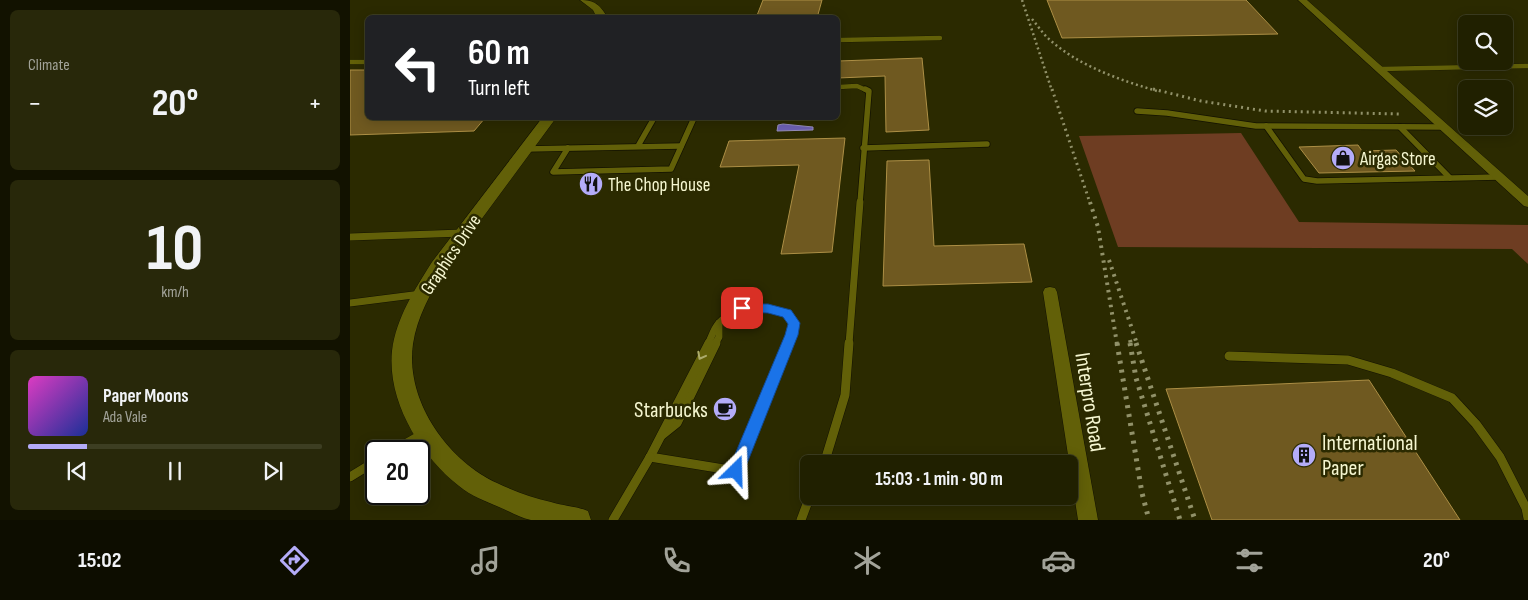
<!DOCTYPE html>
<meta charset="utf-8">
<style>
:root{--surface:#202000;--page:#28280a;--text:#f1f3f6;--muted:#a2a399;--line:#3d3e22;--accent:#b4acf9}
body{margin:0;font-family:"Sofia Sans Condensed",sans-serif;background:var(--page);color:var(--text);height:100vh;display:flex;flex-direction:column;font-size:19px;white-space:nowrap}
*{box-sizing:border-box;margin:0}
p{font-size:16px;color:var(--muted)}
.icon{flex:none;width:28px;height:28px;fill:none;stroke:currentColor;stroke-width:2;stroke-linecap:round;stroke-linejoin:round}
.map{position:relative;flex:1;overflow:hidden}
.side{display:flex;flex-direction:column;gap:10px;padding:10px;background:#121200;width:350px}
.side>*{flex:none}
.top-card{position:absolute;left:15px;top:15px;width:475px;height:105px;border-radius:8px;box-shadow:0 2px 12px #0003,0 0 0 1px var(--line);background:#202124;color:#fff;overflow:hidden}
.fabs{position:absolute;left:1108px;top:15px;display:grid;gap:10px}
.fabs a{display:grid;place-items:center;width:55px;height:55px;border-radius:8px;background:var(--surface);box-shadow:0 2px 12px #0003,0 0 0 1px var(--line);font-size:25px}
.speed{position:absolute;left:15px;top:440px;display:flex;gap:10px;font-size:25px;font-weight:700;text-align:center}
.speed>*{display:grid;place-content:center;width:65px;height:65px;border-radius:50%;background:var(--surface);box-shadow:0 2px 12px #0003,0 0 0 1px var(--line);line-height:1}
.speed .limit{border:2px solid #111;border-radius:8px;background:#fff;color:#111}
.pin{position:absolute;display:grid;place-items:center;width:42px;height:42px;color:#fff;margin:-21px;border-radius:10px;box-shadow:0 2px 8px #0006}
.me{position:absolute;width:55px;margin:-28px;rotate:22deg;stroke-linejoin:round;filter:drop-shadow(0 0 4px #0008)}
.turn{display:flex;align-items:center;gap:18px;height:105px;padding:0 20px;font-size:22px}
.turn .icon{width:65px;height:65px;stroke-width:2.5}
.turn b{display:block;font-size:35px;line-height:42px}
.big{font-size:38px;font-weight:700;line-height:1.1}
.side .card{flex:1;display:flex;flex-direction:column;justify-content:center;gap:8px;min-width:0;padding:0 18px;border-radius:8px;background:var(--page)}
.side .dial{align-items:center;gap:0}
.dial b{font-size:65px;line-height:1}
.song{display:flex;align-items:center;gap:15px}
.cover{width:60px;height:60px;border-radius:8px;background:linear-gradient(135deg,hsl(310 70% 55%),hsl(230 70% 35%))}
.played{height:5px;border-radius:2px;background:linear-gradient(90deg,var(--accent) 20%,var(--line) 20%)}
.keys{display:flex;justify-content:space-around;direction:ltr}
.heat{display:flex;justify-content:space-between;align-items:center;font-size:28px;direction:ltr}
.trip{position:absolute;left:450px;top:455px;width:278px;height:50px;border-radius:8px;background:var(--surface);box-shadow:0 2px 12px #0003,0 0 0 1px var(--line);font-weight:700;line-height:50px;text-align:center}
.tab-bar{display:flex;height:80px;justify-content:space-around;align-items:center;background:#0d0d00;color:var(--muted)}
.tab-bar .icon{width:35px;height:35px}
.tab-bar .active{color:var(--accent)}
.tab-bar b{font-size:22px;color:var(--text)}
main{display:flex;flex:1;min-height:0}
.map>svg:first-child{display:block}
.green{fill:#6e3d22}
.water{fill:#6c60b1;stroke:#958dba}
.building{fill:#6f5920;stroke:#ad8f45}
.lines{fill:none;stroke-linecap:round;stroke-linejoin:round}
.service-far3-casing{stroke:#131200;stroke-width:5}
.service-far2-casing{stroke:#131200;stroke-width:7}
.service-far1-casing{stroke:#131200;stroke-width:8}
.service-casing{stroke:#131200;stroke-width:10}
.minor-casing{stroke:#131200;stroke-width:1}
.tertiary-casing{stroke:#131200;stroke-width:1}
.service-far3{stroke:#626008;stroke-width:4.5}
.service-far2{stroke:#626008;stroke-width:5.5}
.service-far1{stroke:#626008;stroke-width:7}
.service{stroke:#626008;stroke-width:9}
.minor{fill:#626008;fill-rule:evenodd}
.tertiary{fill:#626008;fill-rule:evenodd}
.rail-far3{stroke:#919169;stroke-width:2.5;stroke-dasharray:2 3;stroke-linecap:butt}
.rail-far2{stroke:#919169;stroke-width:3;stroke-dasharray:2 4;stroke-linecap:butt}
.rail-far1{stroke:#919169;stroke-width:4;stroke-dasharray:2.5 5;stroke-linecap:butt}
.rail{stroke:#919169;stroke-width:5;stroke-dasharray:3 6;stroke-linecap:butt}
.oneway{stroke:#acab6c}
.route{fill:#1a73e8;stroke:#114b97}
.labels{text-anchor:middle;stroke-width:5;stroke-linejoin:round;paint-order:stroke}
.poi-label{font-size:19px;fill:#f5f6d0;stroke:#2b2a00;text-anchor:start}
.street-label{font-size:19px;fill:#f5f6d0;stroke:#2b2a00}
.near-street-label{font-size:22px;fill:#f5f6d0;stroke:#2b2a00}
.near-poi-label{font-size:22px;fill:#f5f6d0;stroke:#2b2a00;text-anchor:end}
</style>
<main>
<section class="side">
<div class="card"><p>Climate</p>
<div class="heat"><a>−</a><b class="big">20°</b><a>+</a></div>
</div>
<div class="card dial"><b>10</b><p>km/h</p></div>
<div class="card">
<div class="song"><i class="cover"></i><div><b>Paper Moons</b><p>Ada Vale</p></div></div>
<div class="played"></div>
<div class="keys"><svg class="icon" aria-label="previous" viewBox="0 0 24 24"><path d="M18 5L8 12l10 7zM5 5v14"/></svg><svg class="icon" aria-label="pause" viewBox="0 0 24 24"><path d="M8 5v14M16 5v14"/></svg><svg class="icon" aria-label="next" viewBox="0 0 24 24"><path d="M6 5l10 7-10 7zM19 5v14"/></svg></div>
</div>
</section>
<div class="map">
<svg width="1178" height="520" viewBox="0 0 1178 520">
<rect width="100%" height="100%" fill="#2b2a00"/>
<polygon class="green" points="891,133 949,222 1178,225 1178,264 1162,249 768,247 729,136"/>
<polygon class="water" points="433,124 463,127 463,130 427,131 428,125"/>
<g class="building">
<polygon points="413,0 472,0 467,18 406,18"/>
<polygon points="697,0 896,0 928,34 712,38"/>
<polygon points="572,58 579,130 536,132 535,76 488,78 488,61"/>
<polygon points="0,70 18,70 18,118 135,118 124,131 0,135"/>
<polygon points="495,138 482,252 431,254 449,165 370,167 379,141"/>
<polygon points="1008,145 1012,151 1046,150 1065,171 969,173 949,147"/>
<polygon points="579,160 584,246 674,244 682,282 533,286 537,161"/>
<polygon points="1019,380 1110,520 862,520 816,389"/>
</g>
<g class="lines">
<g class="service-far3-casing">
<g id="service-far3">
<polyline points="488,40 590,38"/>
<polyline points="0,62 18,62"/>
<polyline points="1029,69 1178,66"/>
<polyline points="488,87 507,86 518,91"/>
</g>
</g>
<g class="service-far2-casing">
<g id="service-far2">
<polyline points="787,111 817,113 906,126 1092,127"/>
<polyline points="916,126 954,179 967,181 1149,177"/>
<polyline points="1050,127 1100,178"/>
<polyline points="288,146 304,118"/>
<polyline points="218,148 203,172 321,169 344,118"/>
<polyline points="513,148 637,144"/>
<polyline points="175,149 331,146"/>
<polyline points="510,203 519,91 515,89"/>
</g>
</g>
<g class="service-far1-casing">
<g id="service-far1">
<polyline points="0,237 112,233"/>
<polyline points="0,303 71,294"/>
<path d="M358 344C361 338 364 328 369 323 386 303 415 308 437 313L444 323 438 344"/>
<polyline points="365,344 369,337 369,323"/>
<polyline points="499,344 510,202"/>
</g>
</g>
<g class="service-casing">
<g id="service">
<polyline points="879,356 998,360 1042,373 1102,398 1126,424 1150,457 1176,508 1178,518"/>
<polyline points="312,435 327,423 366,343"/>
<polyline points="43,451 73,434"/>
<polyline points="300,457 386,471 439,343"/>
<polyline points="300,457 359,343"/>
<polyline points="474,464 495,395 499,343"/>
<polyline points="0,477 26,461"/>
<polyline points="263,520 300,457"/>
<polyline points="451,520 460,496"/>
</g>
</g>
<g class="minor-casing">
<g id="minor">
<polygon points="948,0 957,0 1178,196 1178,207 1174,206"/>
<polygon points="700,287 705,288 707,292 748,520 728,520 693,292 695,288"/>
</g>
</g>
<g class="tertiary-casing">
<g id="tertiary">
<path d="M230 0C245 0 250 5 258 18H247L243 10Z"/>
<path d="M192 118H206L94 270C81 293 67 317 63 344 55 400 97 460 147 483 164 491 182 498 201 502 213 506 226 506 238 511L241 520C222 520 200 520 181 520 170 518 159 511 149 507 135 501 121 496 109 486 71 456 37 402 42 351 46 318 65 289 82 262Z"/>
</g>
</g>
<use href="#service-far3" class="service-far3"/>
<use href="#service-far2" class="service-far2"/>
<use href="#service-far1" class="service-far1"/>
<use href="#service" class="service"/>
<use href="#minor" class="minor"/>
<use href="#tertiary" class="tertiary"/>
<g class="rail-far3">
<polyline points="672,0 702,91"/>
<path d="M682 19C688 26 693 34 700 40 729 66 770 80 807 91"/>
</g>
<g class="rail-far2">
<polyline points="702,89 740,203"/>
<polyline points="803,89 851,101 915,111 1050,114"/>
</g>
<g class="rail-far1">
<polyline points="740,202 748,227 767,344"/>
<polyline points="759,260 787,344"/>
<polyline points="780,340 781,344"/>
</g>
<g class="rail">
<polyline points="767,343 792,493 799,520"/>
<polyline points="780,343 786,378 830,520"/>
<polyline points="786,343 845,520"/>
</g>
</g>
<defs><path id="oneway-chevron" d="M-2-3.5L2.5 0L-2 3.5" fill="none" stroke-width="1.6" stroke-linecap="round" stroke-linejoin="round" transform="scale(1.25)"/></defs>
<use class="oneway" href="#oneway-chevron" transform="translate(351 356) rotate(118)"/>
<polygon class="route" points="392,304 418,304 441,310 450,323 448,335 394,471 391,476 386,478 381,476 378,471 435,335 438,324 433,317 418,313 387,312 385,308 387,305"/>
<defs>
<g id="shop-disc" transform="scale(1.25)"><circle r="9.5" fill="#b4acf9" stroke="#2b2a00"/><path d="M-5-2.5h2.3a2.7 3.5 0 0 1 5.4 0H5L5.5 6h-11ZM-1.5-2.5h3a1.5 2.3 0 0 0-3 0Z" fill="#111"/></g>
<g id="restaurant-disc" transform="scale(1.25)"><circle r="9.5" fill="#b4acf9" stroke="#2b2a00"/><path d="M-5-6h1v4h1v-4h1v4h1v-4h1v5L-1.5 .5V6h-2V.5L-5-1ZM5-6V6H3V1.5H1.5Q1.5-4 5-6Z" fill="#111"/></g>
<g id="cafe-disc" transform="scale(1.25)"><circle r="9.5" fill="#b4acf9" stroke="#2b2a00"/><path d="M-5.5-4.5H6V0H3Q3 3.5 0 3.5H-2.5Q-5.5 3.5-5.5 0ZM3-3.2v2h1.7v-2ZM-6 4.5H4V6H-6Z" fill="#111"/></g>
<g id="building-disc" transform="scale(1.25)"><circle r="9.5" fill="#b4acf9" stroke="#2b2a00"/><path d="M-4-6H4V6H1V3H-1V6H-4ZM-2.5-4.3h1.7v1.8h-1.7ZM.8-4.3h1.7v1.8H.8ZM-2.5-1h1.7V.8h-1.7ZM.8-1h1.7V.8H.8Z" fill="#111"/></g>
</defs>
<g fill-rule="evenodd">
<use href="#shop-disc" x="993" y="158"/>
<use href="#restaurant-disc" x="241" y="184"/>
<use href="#cafe-disc" x="375" y="409"/>
<use href="#building-disc" x="954" y="455"/>
</g>
<g class="labels">
<g class="poi-label">
<text x="1010" y="165">Airgas Store</text>
<text x="258" y="191">The Chop House</text>
</g>
<g class="street-label">
<text transform="translate(100 254) rotate(-56)" y="7">Graphics Drive</text>
</g>
<g class="near-street-label">
<text transform="translate(741 402) rotate(81)" y="8">Interpro Road</text>
</g>
<g class="near-poi-label">
<text x="358" y="417">Starbucks</text>
<text x="972" y="450" text-anchor="start">International<tspan x="972" dy="25">Paper</tspan></text>
</g>
</g>
</svg>
<div class="fabs">
<a><svg class="icon" aria-label="search" viewBox="0 0 24 24"><circle cx="10" cy="10" r="6"/><path d="M15 15l6 6"/></svg></a>
<a><svg class="icon" aria-label="layers" viewBox="0 0 24 24"><path d="M12 4l9 5-9 5-9-5zM3 14l9 5 9-5"/></svg></a>
</div>
<div class="speed"><div class="limit">20</div></div>
<div class="pin" style="left:392px;top:308px;background:#d93025"><svg class="icon" aria-label="arrive" viewBox="0 0 24 24"><path d="M6 21V4h12l-3 4 3 4H6"/></svg></div>
<svg class="me" style="left:386px;top:471px" viewBox="-20 -20 40 40"><path d="M0-17L14 15 0 8-14 15z" fill="#1a73e8" stroke="#fff" stroke-width="4"/></svg>
<div class="trip">15:03 · 1 min · 90 m</div>
<div class="top-card">
<div class="turn"><svg class="icon" aria-label="left" viewBox="0 0 24 24"><path d="M17 20v-9H6M10 6l-5 5 5 5"/></svg><div><b>60 m</b>Turn left</div></div>
</div>
</div>
</main>
<nav class="tab-bar">
<b>15:02</b>
<svg class="icon active" aria-label="directions" viewBox="0 0 24 24"><path d="M12 3l9 9-9 9-9-9zM9 14v-3h6M13 9l2 2-2 2"/></svg>
<svg class="icon" aria-label="music" viewBox="0 0 24 24"><path d="M9 18V5l10-2v13"/><circle cx="6" cy="18" r="3"/><circle cx="16" cy="16" r="3"/></svg>
<svg class="icon" aria-label="phone" viewBox="0 0 24 24"><path d="M5 4h4l2 5-3 2q2 4 5 5l2-3 5 2v4C11 20 4 13 5 4z"/></svg>
<svg class="icon" aria-label="climate" viewBox="0 0 24 24"><path d="M12 3v18M4 7l16 10M4 17L20 7"/></svg>
<svg class="icon" aria-label="car" viewBox="0 0 24 24"><path d="M5 17H2v-5l4-1 3-4h7l3 4 3 1v5h-3M9 17h6M6 11h13"/><circle cx="7" cy="17" r="2"/><circle cx="17" cy="17" r="2"/></svg>
<svg class="icon" aria-label="filters" viewBox="0 0 24 24"><path d="M4 7h16M4 17h16"/><circle cx="9" cy="7" r="2"/><circle cx="15" cy="17" r="2"/></svg>
<b>20°</b>
</nav>
